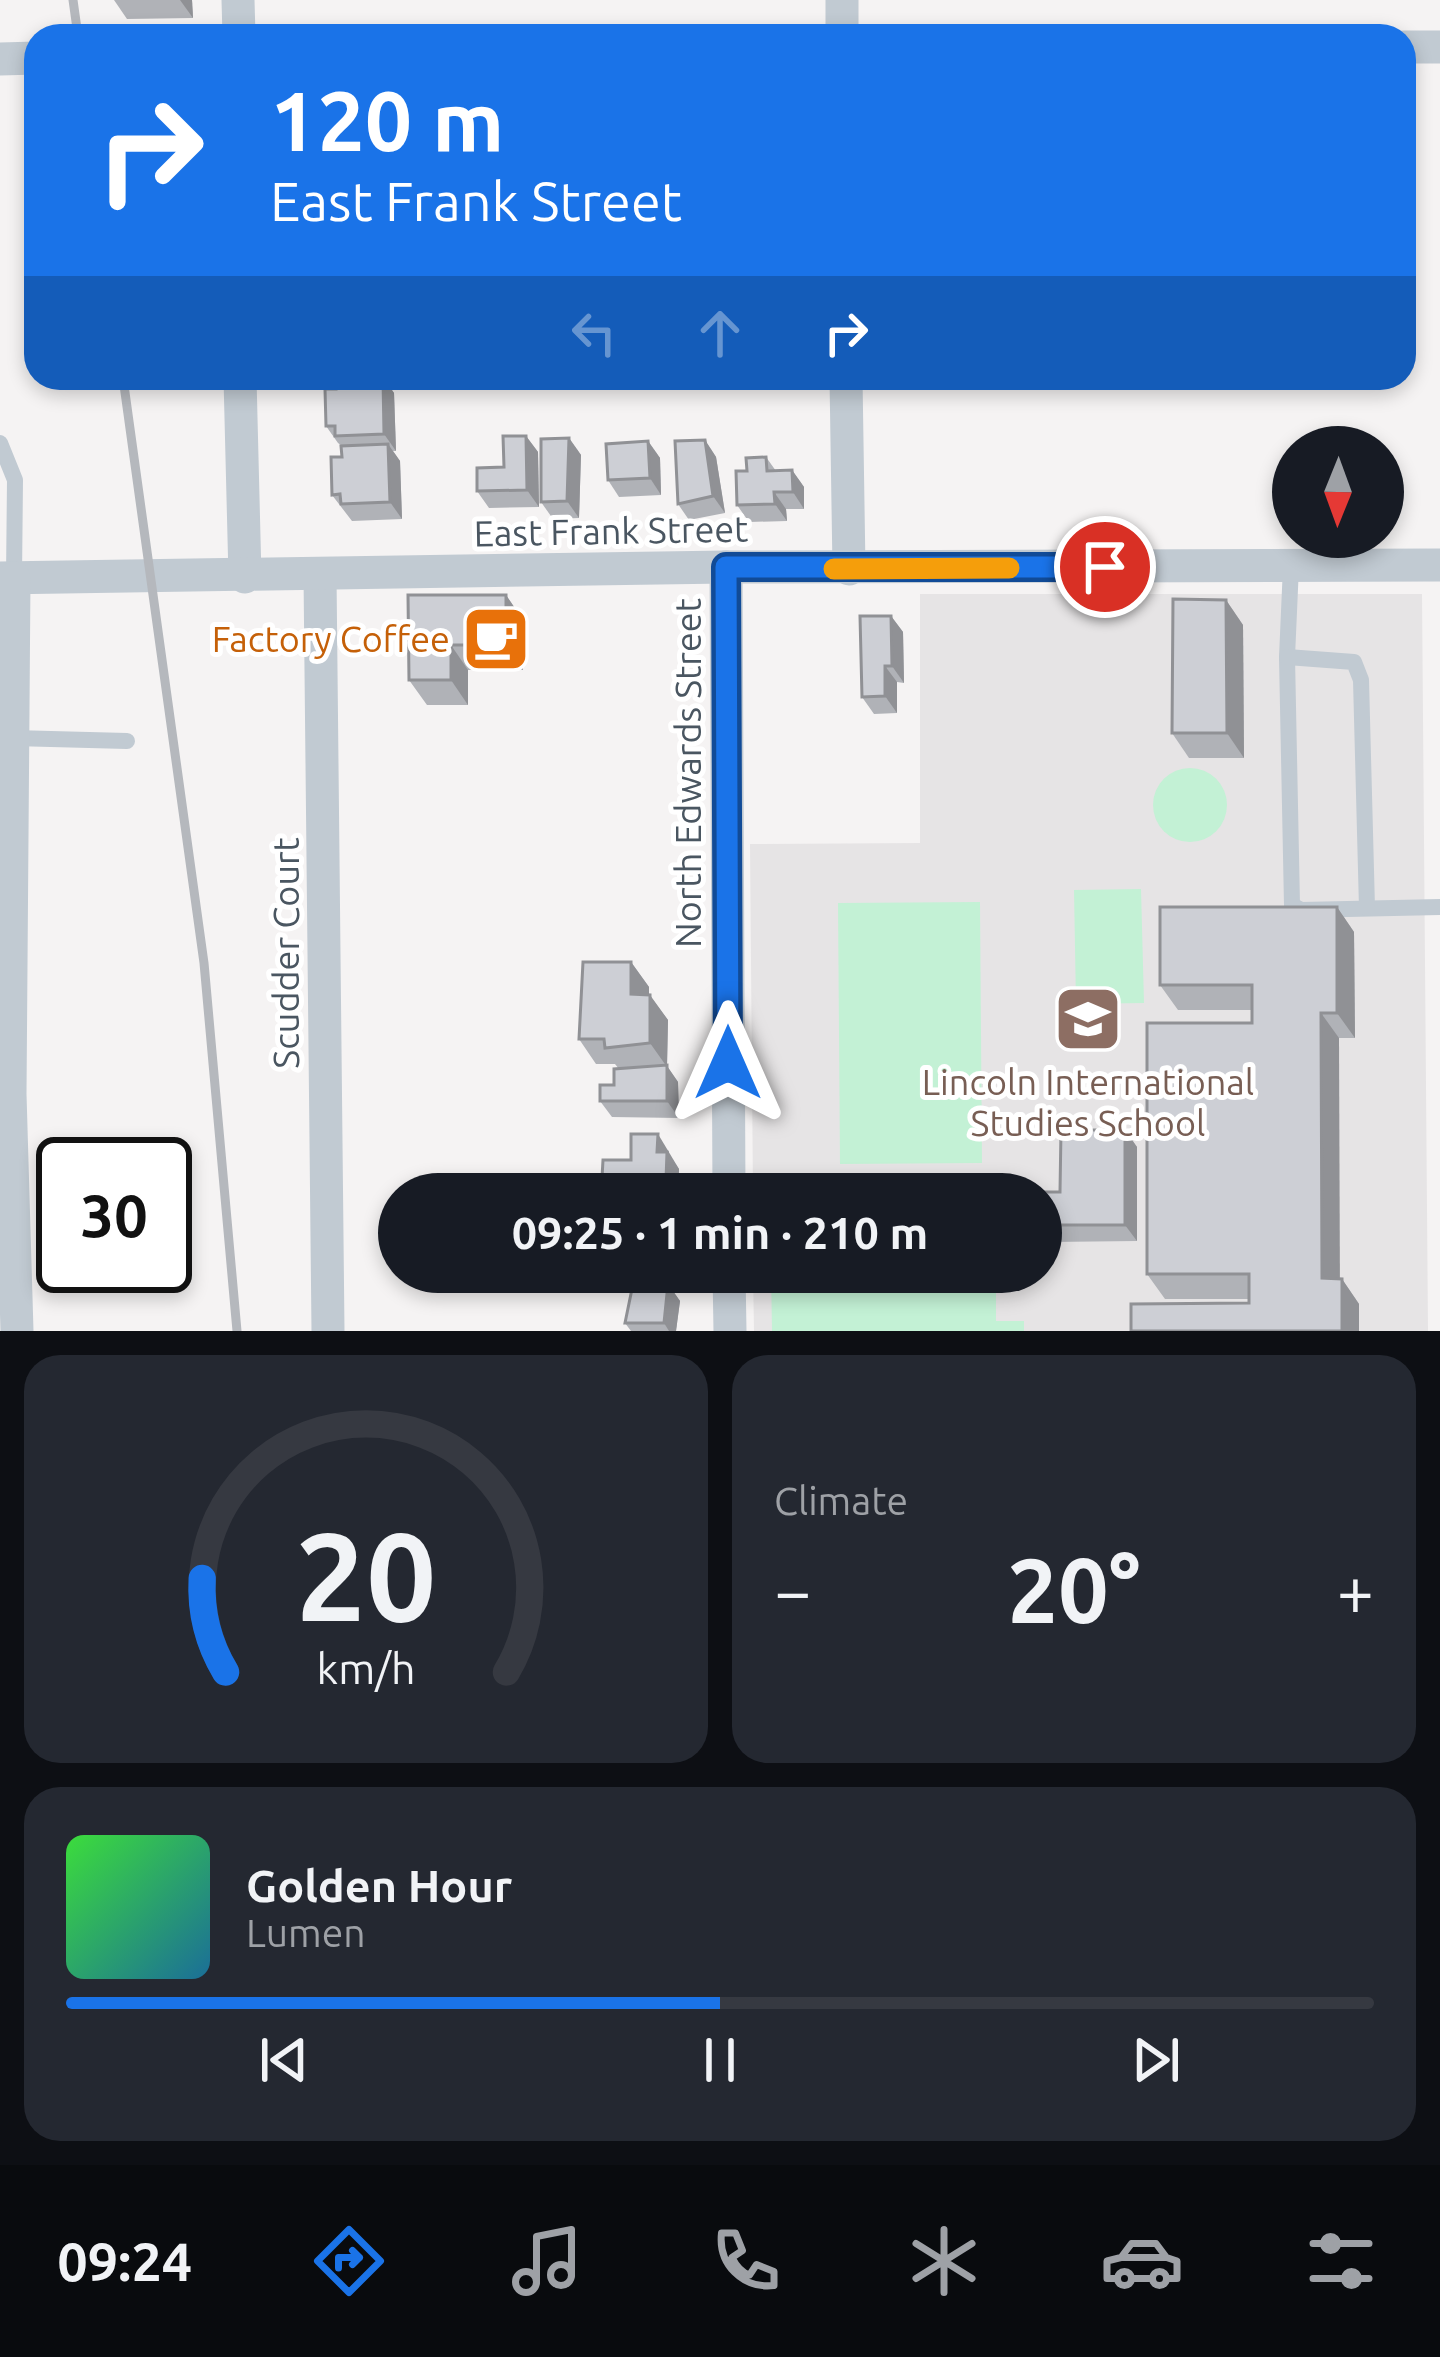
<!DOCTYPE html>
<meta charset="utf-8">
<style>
:root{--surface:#171b24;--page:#242831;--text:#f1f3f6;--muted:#9ea1a6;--line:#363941;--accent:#1a73e8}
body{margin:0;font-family:Ubuntu,sans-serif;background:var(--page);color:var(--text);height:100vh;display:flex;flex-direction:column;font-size:45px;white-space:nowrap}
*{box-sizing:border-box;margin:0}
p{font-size:39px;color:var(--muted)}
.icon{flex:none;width:66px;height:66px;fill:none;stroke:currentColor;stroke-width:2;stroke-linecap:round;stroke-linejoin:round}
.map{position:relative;height:1331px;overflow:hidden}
.sheet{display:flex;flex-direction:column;gap:24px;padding:24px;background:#0d0f14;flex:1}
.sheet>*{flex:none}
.top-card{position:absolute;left:24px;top:24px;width:1392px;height:366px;border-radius:36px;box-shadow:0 6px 18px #0003;background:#1a73e8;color:#fff;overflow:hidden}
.needle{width:78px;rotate:181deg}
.fabs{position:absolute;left:1272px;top:426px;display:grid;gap:24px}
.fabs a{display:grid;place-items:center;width:132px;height:132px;border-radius:50%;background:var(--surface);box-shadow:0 6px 18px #0003;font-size:60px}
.speed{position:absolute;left:36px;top:1137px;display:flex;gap:24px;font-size:60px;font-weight:700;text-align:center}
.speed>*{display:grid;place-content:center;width:156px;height:156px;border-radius:50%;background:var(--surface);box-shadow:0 6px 18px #0003;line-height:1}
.speed .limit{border:6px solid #111;border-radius:18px;background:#fff;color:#111}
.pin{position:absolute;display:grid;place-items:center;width:102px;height:102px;color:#fff;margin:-51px;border:6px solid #fff;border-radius:50%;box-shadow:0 3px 12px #0007}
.me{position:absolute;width:132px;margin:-66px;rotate:0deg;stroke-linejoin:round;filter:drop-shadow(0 0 9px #0008)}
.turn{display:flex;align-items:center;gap:42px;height:252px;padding:0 48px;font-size:54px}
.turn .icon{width:156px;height:156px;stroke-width:2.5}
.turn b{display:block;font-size:84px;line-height:102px}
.lanes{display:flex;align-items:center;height:114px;padding:0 48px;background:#0003;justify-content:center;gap:60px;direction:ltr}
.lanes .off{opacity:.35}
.big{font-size:90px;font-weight:700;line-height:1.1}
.sheet .tile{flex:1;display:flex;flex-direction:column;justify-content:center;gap:18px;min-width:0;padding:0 42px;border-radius:36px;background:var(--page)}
.sheet .dial{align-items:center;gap:0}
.dial svg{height:312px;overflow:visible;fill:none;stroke:var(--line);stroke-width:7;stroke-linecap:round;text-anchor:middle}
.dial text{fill:var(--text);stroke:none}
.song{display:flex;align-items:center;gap:36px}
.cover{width:144px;height:144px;border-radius:18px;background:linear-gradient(135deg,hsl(120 70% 55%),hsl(200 70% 35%))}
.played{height:12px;border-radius:6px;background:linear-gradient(90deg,var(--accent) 50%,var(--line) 50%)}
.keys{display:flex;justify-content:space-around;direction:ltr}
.heat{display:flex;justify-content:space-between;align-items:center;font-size:66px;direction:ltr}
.sheet .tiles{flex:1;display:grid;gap:24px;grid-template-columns:1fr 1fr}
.tile:last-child{grid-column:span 2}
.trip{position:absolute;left:378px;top:1173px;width:684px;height:120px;border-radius:60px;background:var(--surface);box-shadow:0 6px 18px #0003;font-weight:700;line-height:120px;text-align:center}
.tab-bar{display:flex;height:192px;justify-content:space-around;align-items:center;background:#090b0e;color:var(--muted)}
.tab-bar .icon{width:84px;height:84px}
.tab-bar .selected{color:var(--accent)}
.tab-bar b{font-size:54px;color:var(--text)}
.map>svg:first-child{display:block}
.education{fill:#e6e4e5}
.green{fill:#c3f1d5}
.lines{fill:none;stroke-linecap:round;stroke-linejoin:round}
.service{stroke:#c1cad2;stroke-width:16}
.minor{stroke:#c1cad2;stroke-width:33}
.rail{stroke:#b5b8bd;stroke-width:9}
.wall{fill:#b0b2b7}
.shaded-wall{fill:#909195}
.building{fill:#cdcfd5;stroke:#909195;stroke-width:3}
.route-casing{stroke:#114b97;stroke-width:30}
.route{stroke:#1a73e8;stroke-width:21}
.slow{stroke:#f59e0b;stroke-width:21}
.labels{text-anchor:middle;stroke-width:10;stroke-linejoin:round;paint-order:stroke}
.street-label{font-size:36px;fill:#4a5661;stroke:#fff}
.food-label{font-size:36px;fill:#c56008;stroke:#fff;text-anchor:end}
.education-label{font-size:36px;fill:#785e54;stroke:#fff}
</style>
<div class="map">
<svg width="1440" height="1331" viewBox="0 0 1440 1331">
<rect width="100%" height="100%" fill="#f5f3f3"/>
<polygon class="education" points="920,594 1422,594 1428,1331 754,1331 753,1272 1041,1272 1041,1194 753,1194 750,844 920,843"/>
<g class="green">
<circle cx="1190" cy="805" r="37"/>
<polygon points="1141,889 1144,1003 1076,1004 1074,890"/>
<polygon points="980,902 982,1163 840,1164 838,903"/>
<polygon points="771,1272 822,1272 823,1284 996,1283 996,1321 1024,1321 1024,1331 772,1331"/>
</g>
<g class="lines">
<g class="service">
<polyline points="0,443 15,480 14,578"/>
<polyline points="1291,566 1287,657 1292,905 1301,910 1440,907"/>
<polyline points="1287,657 1354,662 1361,680 1367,908"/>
<polyline points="13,738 127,741"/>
</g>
<g class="minor">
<polyline points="238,0 239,36"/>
<polyline points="842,0 842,36"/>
<polyline points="1404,47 1440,47"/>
<polyline points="0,59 36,58"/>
<polyline points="240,378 245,577"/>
<polyline points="846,378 849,569"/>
<polyline points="726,567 729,1194"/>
<polyline points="320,575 328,1331"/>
<polyline points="0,578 726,567 1440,565"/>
<polyline points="14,578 10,1094 17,1331"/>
<polyline points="729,1272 730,1331"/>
</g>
<g class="rail">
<polyline points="73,0 78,36"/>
<polyline points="123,378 204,963 237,1331"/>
</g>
</g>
<g class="wall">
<polygon points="114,0 192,0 193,18 127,19"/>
<polygon points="336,378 403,378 403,383 388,384 394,393 396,451 393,451 400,461 402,519 352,521 332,495 342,457 342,446 338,443 326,426 336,389"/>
<polygon points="526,436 538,452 539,507 489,508 477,491 504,467"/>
<polygon points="569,438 581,455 579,518 553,519 541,502"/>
<polygon points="705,440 716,457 725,513 689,520 678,504"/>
<polygon points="648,441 660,458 661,495 619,497 608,480"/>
<polygon points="766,457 776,471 792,470 804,487 804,509 786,509 787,521 749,522 737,505 747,471"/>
<polygon points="506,595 523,620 523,670 468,670 468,705 427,705 409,680"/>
<polygon points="1226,600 1243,625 1244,758 1189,758 1172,733"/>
<polygon points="891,616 903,632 904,683 897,682 897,713 874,714 862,697"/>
<polygon points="1337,907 1354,932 1355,1038 1339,1038 1339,1279 1342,1279 1359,1304 1249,1303 1249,1299 1165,1299 1147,1274 1252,1023 1252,1010 1178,1010 1160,985"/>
<polygon points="631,962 649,987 649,995 668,1020 667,1066 678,1082 679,1118 612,1117 600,1101 614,1085 619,1069 615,1064 596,1064 579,1039"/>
<polygon points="1125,1130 1137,1147 1137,1241 1050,1242 1041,1229 1041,1194 1060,1192"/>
<polygon points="669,1151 669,1155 679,1169 678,1194 613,1194 602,1178 631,1160"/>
<polygon points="668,1284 680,1301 676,1331 631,1331 625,1323"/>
</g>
<g class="shaded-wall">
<polygon points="180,0 192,0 193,18"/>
<polygon points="1404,106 1405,107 1404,262"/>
<polygon points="1404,309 1406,312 1407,362 1404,358"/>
<polygon points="383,378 394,393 396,451 384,434"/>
<polygon points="526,436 538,452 539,507 527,490"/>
<polygon points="569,438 581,455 579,518 567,501"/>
<polygon points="705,440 716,457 725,513 713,496"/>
<polygon points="648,441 660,458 661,495 650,478"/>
<polygon points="388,444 400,461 402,519 390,502"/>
<polygon points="792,470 804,487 804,509 793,492"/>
<polygon points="774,492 786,509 787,521 775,504"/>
<polygon points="506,595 523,620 523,670 506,645"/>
<polygon points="1226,600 1243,625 1244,758 1227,733"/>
<polygon points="891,616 903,632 904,683 892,666"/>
<polygon points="451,645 468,670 468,705 451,680"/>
<polygon points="885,666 897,682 897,713 885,696"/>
<polygon points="1337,907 1354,932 1355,1038 1337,1013"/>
<polygon points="631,962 649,987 649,1019 631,994"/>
<polygon points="650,995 668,1020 667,1066 678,1082 679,1118 667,1101 667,1067 650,1043"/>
<polygon points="1321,1013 1339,1038 1340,1303 1322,1278"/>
<polygon points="1125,1130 1137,1147 1137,1241 1125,1225"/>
<polygon points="658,1134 679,1169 678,1194 676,1194 666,1180 657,1152"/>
<polygon points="1342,1279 1359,1304 1359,1331 1342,1331"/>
<polygon points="668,1284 680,1301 676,1331 669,1331 664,1323"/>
</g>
<g class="building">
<polygon points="336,378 383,378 384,434 335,436 335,426 326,426 325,389 336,389"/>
<polygon points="503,436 526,436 527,490 477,491 477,468 504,467"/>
<polygon points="569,438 567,501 541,502 541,439"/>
<polygon points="705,440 713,496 678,504 675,441"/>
<polygon points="648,441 650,478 608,480 606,444"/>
<polygon points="388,444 390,502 341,504 340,494 332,495 331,457 342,457 341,446"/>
<polygon points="766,457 767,471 792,470 793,492 774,492 775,504 737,505 736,471 747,471 746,458"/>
<polygon points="408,595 506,595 506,645 451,645 451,680 409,680"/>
<polygon points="1173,599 1226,600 1227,733 1172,733"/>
<polygon points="860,616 891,616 892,666 885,666 885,696 862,697"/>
<polygon points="1160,907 1337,907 1337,1013 1321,1013 1322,1278 1342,1279 1342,1331 1131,1331 1131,1304 1249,1303 1249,1274 1147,1274 1147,1023 1252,1023 1252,985 1160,985"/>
<polygon points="583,962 631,962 631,994 650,995 650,1043 605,1048 604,1039 579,1039"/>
<polygon points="667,1065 667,1101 600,1101 600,1085 614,1085 614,1069"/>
<polygon points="1061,1130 1125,1130 1125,1225 1041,1225 1041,1194 1038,1194 1038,1192 1060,1192"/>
<polygon points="631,1134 658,1134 657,1152 667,1152 666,1180 602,1178 603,1160 631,1160"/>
<polygon points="633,1284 668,1284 664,1323 625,1323"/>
</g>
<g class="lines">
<g class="route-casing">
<polyline id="route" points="728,1063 726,567 1105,567"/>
</g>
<use href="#route" class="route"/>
<polyline class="slow" points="834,569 1009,568"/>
</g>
<defs>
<g id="cafe-square" transform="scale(3.45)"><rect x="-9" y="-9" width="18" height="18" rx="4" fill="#e8710a" stroke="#fff"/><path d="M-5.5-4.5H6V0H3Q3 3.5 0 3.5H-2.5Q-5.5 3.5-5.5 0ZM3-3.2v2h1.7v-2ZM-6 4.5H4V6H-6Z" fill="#fff"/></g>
<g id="school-square" transform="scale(3.45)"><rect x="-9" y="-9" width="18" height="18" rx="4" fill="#8d6e63" stroke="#fff"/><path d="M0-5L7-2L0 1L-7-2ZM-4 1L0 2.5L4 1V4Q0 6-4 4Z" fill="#fff"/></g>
</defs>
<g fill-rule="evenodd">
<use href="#cafe-square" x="496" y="639"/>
<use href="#school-square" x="1088" y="1019"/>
</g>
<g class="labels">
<g class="street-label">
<text transform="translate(611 531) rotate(-1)" y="13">East Frank Street</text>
<text transform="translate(688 773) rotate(-90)" y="13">North Edwards Street</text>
<text transform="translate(286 953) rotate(-90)" y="13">Scudder Court</text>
</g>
<g class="food-label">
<text x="450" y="652">Factory Coffee</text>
</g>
<g class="education-label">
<text x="1088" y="1095">Lincoln International<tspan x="1088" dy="41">Studies School</tspan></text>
</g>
</g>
</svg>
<div class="fabs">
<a><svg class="needle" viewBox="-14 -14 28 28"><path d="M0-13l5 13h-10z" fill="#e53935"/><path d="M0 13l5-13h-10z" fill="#9ea1a6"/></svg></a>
</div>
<div class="speed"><div class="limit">30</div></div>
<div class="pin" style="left:1105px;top:567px;background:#d93025"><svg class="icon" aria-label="arrive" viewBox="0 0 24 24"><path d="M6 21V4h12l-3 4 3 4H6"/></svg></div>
<svg class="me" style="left:728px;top:1063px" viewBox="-20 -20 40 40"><path d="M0-17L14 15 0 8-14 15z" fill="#1a73e8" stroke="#fff" stroke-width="4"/></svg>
<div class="trip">09:25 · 1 min · 210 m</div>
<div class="top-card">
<div class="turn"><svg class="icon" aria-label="right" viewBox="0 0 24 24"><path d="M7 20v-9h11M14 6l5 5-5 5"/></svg><div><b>120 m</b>East Frank Street</div></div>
<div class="lanes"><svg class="icon off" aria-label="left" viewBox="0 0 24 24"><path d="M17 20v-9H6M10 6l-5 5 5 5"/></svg><svg class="icon off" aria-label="ahead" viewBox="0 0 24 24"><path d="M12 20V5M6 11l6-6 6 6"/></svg><svg class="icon" aria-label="right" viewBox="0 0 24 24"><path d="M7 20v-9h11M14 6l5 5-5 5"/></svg></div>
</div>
</div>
<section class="sheet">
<div class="tiles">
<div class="tile dial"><svg viewBox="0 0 100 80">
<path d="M14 69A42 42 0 1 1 86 69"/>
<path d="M14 69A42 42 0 0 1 8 45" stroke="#1a73e8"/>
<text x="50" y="56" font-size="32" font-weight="700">20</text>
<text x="50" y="72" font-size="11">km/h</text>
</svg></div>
<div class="tile"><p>Climate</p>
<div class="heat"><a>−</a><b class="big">20°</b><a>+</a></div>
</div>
<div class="tile">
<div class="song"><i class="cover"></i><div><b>Golden Hour</b><p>Lumen</p></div></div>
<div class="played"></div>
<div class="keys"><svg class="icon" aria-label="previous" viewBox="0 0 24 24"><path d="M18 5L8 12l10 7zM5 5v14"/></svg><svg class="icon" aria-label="pause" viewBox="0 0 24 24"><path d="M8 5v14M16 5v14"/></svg><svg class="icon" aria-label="next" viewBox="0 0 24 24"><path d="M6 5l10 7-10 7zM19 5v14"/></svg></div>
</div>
</div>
</section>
<nav class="tab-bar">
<b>09:24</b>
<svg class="icon selected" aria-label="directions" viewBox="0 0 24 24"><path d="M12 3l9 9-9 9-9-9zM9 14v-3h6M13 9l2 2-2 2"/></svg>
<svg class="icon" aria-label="music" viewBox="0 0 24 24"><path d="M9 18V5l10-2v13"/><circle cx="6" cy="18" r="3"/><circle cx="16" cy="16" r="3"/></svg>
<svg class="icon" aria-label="phone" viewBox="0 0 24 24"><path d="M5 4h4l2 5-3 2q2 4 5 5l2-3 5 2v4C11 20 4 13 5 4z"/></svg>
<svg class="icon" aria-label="climate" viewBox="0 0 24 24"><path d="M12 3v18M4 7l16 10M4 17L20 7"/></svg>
<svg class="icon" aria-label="car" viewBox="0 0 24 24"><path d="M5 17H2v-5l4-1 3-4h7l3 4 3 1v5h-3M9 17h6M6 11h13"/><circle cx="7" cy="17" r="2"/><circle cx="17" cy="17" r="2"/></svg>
<svg class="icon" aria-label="filters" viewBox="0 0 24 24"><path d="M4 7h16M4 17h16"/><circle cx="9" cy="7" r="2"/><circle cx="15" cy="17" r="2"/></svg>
</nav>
